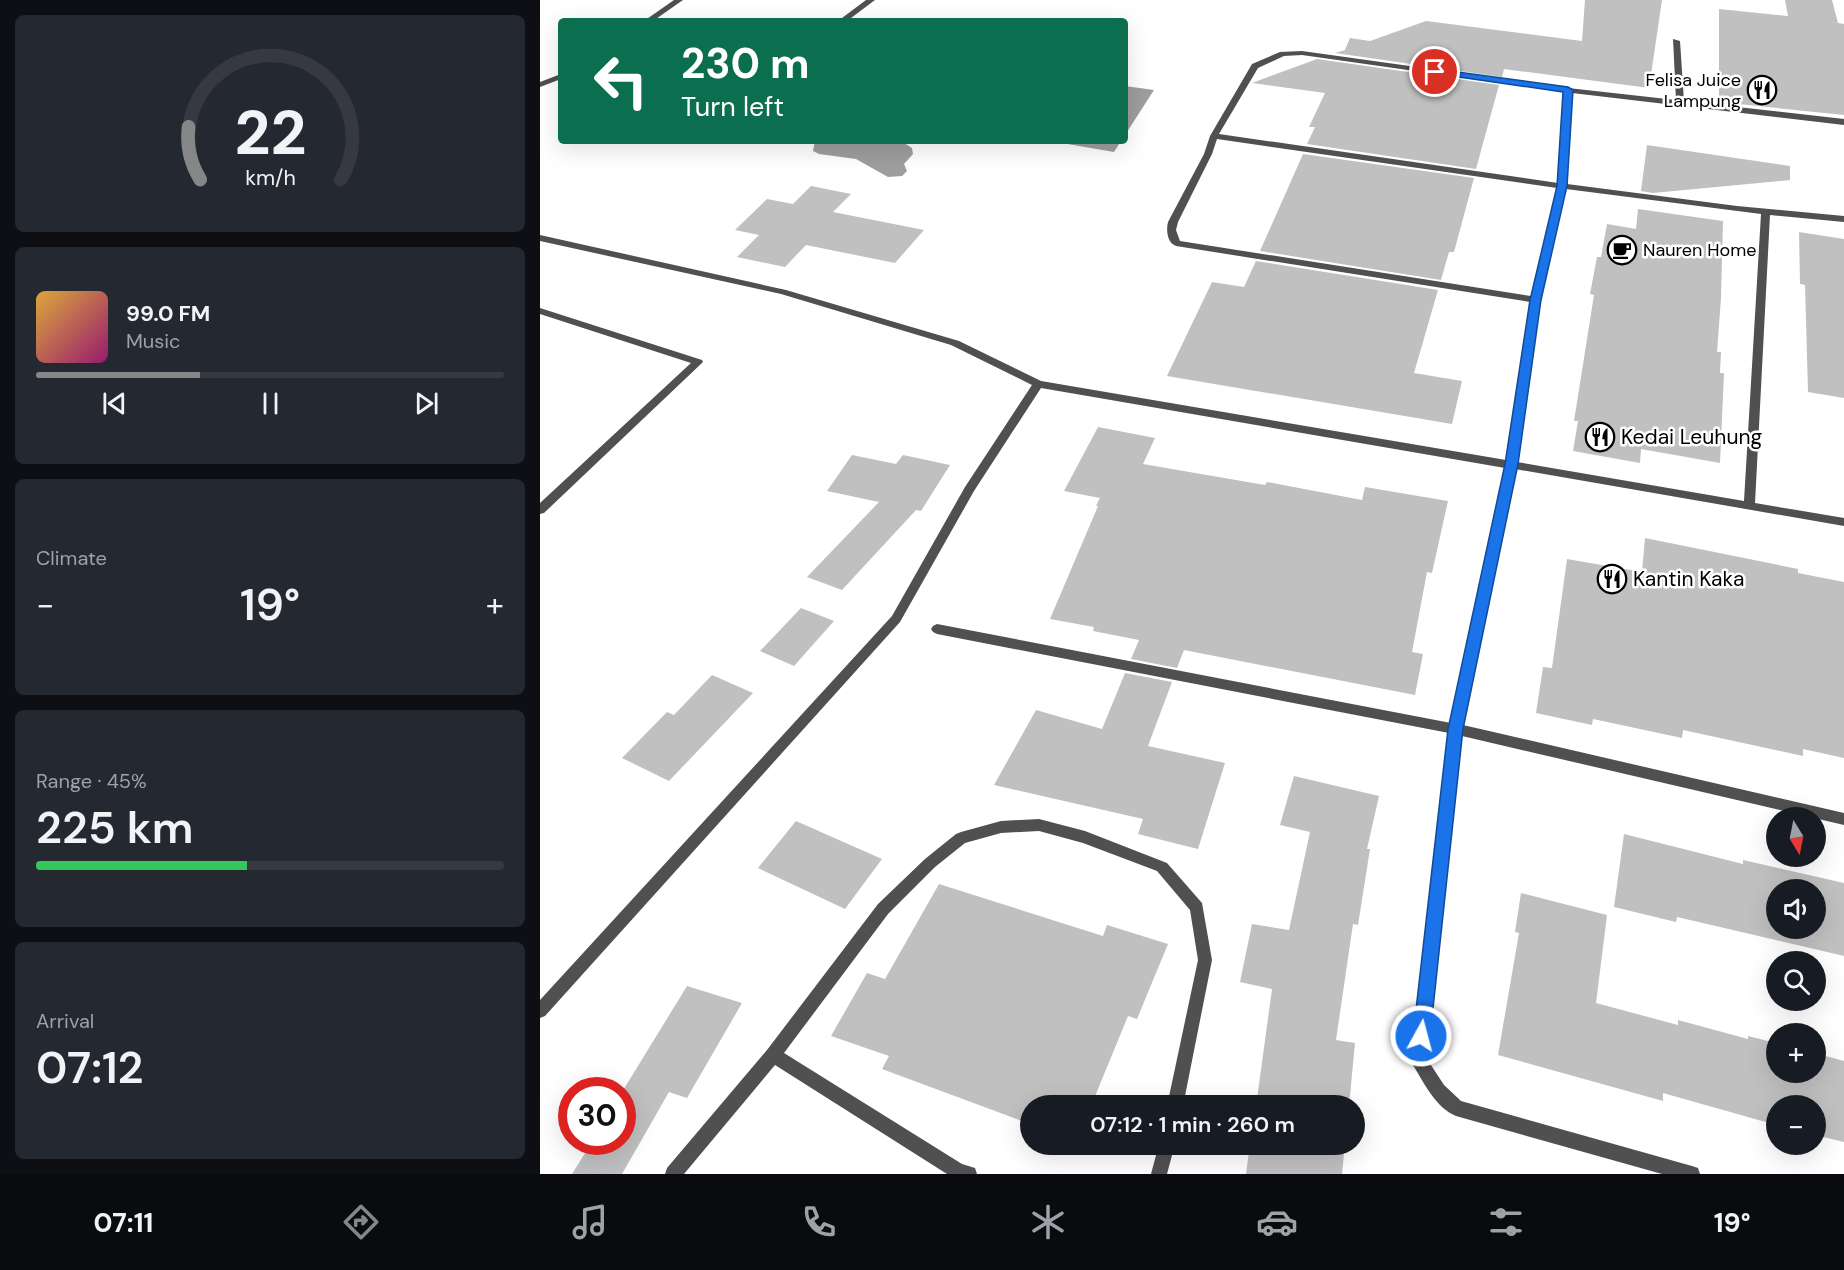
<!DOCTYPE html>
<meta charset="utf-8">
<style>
:root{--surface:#171b24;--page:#242831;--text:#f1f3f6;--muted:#9ea1a6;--line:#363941;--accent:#858687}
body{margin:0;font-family:"DM Sans",sans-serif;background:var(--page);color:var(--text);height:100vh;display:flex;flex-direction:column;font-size:22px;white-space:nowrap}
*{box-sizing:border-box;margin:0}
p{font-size:20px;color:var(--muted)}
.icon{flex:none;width:33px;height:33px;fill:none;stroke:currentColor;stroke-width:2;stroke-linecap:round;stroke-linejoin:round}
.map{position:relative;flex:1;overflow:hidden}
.panel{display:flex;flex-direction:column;gap:15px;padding:15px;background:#0d0f14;width:540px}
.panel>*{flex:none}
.banner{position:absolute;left:18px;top:18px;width:570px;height:126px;border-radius:6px;box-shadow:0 6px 24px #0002;background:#0b6e4f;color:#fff;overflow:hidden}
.needle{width:39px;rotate:170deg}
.tools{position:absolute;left:1226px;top:807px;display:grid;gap:12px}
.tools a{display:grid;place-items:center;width:60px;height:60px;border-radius:50%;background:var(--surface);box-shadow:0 6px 24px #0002;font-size:30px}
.speed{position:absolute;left:18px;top:1077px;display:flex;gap:12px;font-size:30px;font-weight:700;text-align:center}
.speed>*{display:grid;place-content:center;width:78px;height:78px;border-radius:50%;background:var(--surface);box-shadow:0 6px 24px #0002;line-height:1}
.speed .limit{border:9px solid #d22;background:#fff;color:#111}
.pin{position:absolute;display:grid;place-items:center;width:51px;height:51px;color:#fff;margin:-26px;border:3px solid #fff;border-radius:50%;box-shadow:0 2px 6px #0007}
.me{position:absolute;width:66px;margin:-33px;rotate:7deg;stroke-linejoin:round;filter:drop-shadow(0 0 4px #0008)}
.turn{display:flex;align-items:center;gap:21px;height:126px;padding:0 24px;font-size:27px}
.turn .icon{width:78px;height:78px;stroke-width:2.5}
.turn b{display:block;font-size:42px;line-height:51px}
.big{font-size:45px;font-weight:600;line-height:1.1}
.panel .widget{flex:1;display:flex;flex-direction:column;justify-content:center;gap:9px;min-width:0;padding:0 21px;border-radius:9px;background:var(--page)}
.panel .dial{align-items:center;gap:0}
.dial svg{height:156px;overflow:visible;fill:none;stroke:var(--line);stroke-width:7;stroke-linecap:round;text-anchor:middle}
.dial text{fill:var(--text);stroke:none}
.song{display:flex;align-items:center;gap:18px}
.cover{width:72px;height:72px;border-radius:9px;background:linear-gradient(135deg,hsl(40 70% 55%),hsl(320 70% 35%))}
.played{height:6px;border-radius:3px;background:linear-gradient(90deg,var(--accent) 35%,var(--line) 35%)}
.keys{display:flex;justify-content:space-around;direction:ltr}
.heat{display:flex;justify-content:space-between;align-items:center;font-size:33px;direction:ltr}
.charge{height:9px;border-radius:4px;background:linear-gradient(90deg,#34c759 45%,var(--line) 0)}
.trip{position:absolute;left:480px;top:1095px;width:345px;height:60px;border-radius:30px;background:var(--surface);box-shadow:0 6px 24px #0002;font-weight:600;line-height:60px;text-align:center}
.tabs{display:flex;height:96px;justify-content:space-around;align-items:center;background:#090b0e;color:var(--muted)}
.tabs .icon{width:42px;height:42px}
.tabs .active{color:var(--accent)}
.tabs b{font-size:27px;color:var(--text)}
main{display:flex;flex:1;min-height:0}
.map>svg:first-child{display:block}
.water{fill:#9e9e9e}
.building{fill:#c0c0c0;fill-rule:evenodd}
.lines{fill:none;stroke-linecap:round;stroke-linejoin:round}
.street{fill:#505050;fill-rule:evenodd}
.route{fill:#1a73e8;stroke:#114b97;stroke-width:1.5}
.labels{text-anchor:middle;stroke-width:5;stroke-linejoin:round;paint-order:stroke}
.far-poi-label{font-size:18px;fill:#000;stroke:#fff;text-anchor:end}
.poi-label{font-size:21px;fill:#000;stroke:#fff;text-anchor:start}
</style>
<main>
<section class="panel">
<div class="widget dial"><svg viewBox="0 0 100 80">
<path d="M14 69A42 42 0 1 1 86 69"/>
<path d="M14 69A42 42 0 0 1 8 42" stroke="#858687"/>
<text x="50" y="56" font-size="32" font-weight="700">22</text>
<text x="50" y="72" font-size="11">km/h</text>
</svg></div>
<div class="widget">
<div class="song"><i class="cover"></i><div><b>99.0 FM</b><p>Music</p></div></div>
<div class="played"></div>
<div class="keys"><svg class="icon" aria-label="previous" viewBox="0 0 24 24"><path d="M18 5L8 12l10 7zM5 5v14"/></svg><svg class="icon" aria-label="pause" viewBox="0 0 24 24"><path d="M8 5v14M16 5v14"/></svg><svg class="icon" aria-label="next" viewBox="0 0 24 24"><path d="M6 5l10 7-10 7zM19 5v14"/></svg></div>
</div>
<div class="widget"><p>Climate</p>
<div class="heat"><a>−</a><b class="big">19°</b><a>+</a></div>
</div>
<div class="widget"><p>Range · 45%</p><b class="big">225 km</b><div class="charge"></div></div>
<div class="widget"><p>Arrival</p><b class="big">07:12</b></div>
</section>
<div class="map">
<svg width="1304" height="1174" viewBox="0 0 1304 1174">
<rect width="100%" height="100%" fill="#fff"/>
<g class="water">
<polygon points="585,86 614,90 585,135"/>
<polygon points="275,141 361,141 372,148 373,154 364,164 367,171 362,176 348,177 316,159 279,154 273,151"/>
<polygon points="510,141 581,141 574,152"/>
</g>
<g class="building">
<polygon points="1045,0 1122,0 1109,88 964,69 962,77 795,53 805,50 810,38 830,41 886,21 1042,41"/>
<polygon points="1245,0 1292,0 1298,23 1304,24 1304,115 1179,102 1179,9 1248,16"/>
<polygon points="777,59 959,85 936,169 767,144 775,127 769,127 785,93 712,83"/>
<polygon points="1107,145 1250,166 1250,180 1113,193 1101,191"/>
<polygon points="763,154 934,178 914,252 909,252 901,280 720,251"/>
<polygon points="271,186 311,194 293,212 384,230 355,263 266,245 245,267 197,257 219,235 195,230 227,199 253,204"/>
<polygon points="1098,209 1183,221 1181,298 1177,352 1181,352 1180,373 1184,373 1180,463 1101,449 1100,463 1033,451 1038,421 1034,421 1054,295 1050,294 1057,257 1061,257 1067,224 1096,229"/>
<polygon points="1259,232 1304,239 1304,398 1268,392 1265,285 1260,284"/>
<polygon points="716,261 898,290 874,373 922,381 912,424 627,376 672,282 704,287"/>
<polygon points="558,427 615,438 603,464 725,485 727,482 822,500 825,487 908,501 892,573 887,572 872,652 883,654 875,695 644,650 637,668 591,659 599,640 553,631 554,627 510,619 558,506 556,506 560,498 524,491"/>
<polygon points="312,455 356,464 363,455 410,465 381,511 376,510 302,590 267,577 339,502 287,491"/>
<polygon points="1105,538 1258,569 1258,573 1304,582 1304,758 1263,749 1263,756 1143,730 1142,738 1053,719 1052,725 996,713 1003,667 1012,668 1027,559 1102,572"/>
<polygon points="261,608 294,621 254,666 220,651"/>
<polygon points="585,673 632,682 608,746 685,763 658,849 598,834 603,819 454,785 496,710 562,729"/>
<polygon points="172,675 213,693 129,781 82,758 127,712 134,715"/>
<polygon points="754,776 839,796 827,849 830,849 818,925 813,924 796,1040 815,1043 809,1106 716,1106 732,989 700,982 712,924 749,930 770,832 740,825"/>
<polygon points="256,821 342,859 305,909 218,868"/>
<path d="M1084 834 1203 864V860L1304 883V956L1137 917 1136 922 1074 907ZM1236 890H1275V928H1236Z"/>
<polygon points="399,884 563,936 567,925 628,944 597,1019 588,1016 551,1106 490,1106 490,1124 342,1069 349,1056 291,1036 327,973 345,979"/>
<polygon points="981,893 1067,915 1056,1003 1138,1025 1138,1020 1208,1039 1208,1036 1236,1043 1236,1072 1275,1072 1275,1053 1304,1061 1304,1142 1275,1135 1275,1106 1236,1106 1236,1125 1123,1093 1123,1101 958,1055 979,933 975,932"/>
<polygon points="147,986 202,1003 147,1098 129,1092 82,1174 32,1174 52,1142 82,1142 82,1092"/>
<polygon points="710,1144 805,1144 802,1174 706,1174"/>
</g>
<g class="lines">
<g class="street">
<polygon points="134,0 143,0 113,21 104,21"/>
<polygon points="326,0 335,0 307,21 298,21"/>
<path d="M1133 39 1140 41 1144 101 1304 119V125L1032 93 1027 184 1197 206 1304 216V222L1230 215 1215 503 1304 518V526L975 469 923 725 1304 813V825L922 736 887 1059 904 1085 921 1101 1152 1166 1158 1168 1160 1174H1122L916 1116C896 1108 884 1083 873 1065L871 1060 909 733 397 634 393 632 391 629 393 626 397 624 911 723 965 468 501 388 434 491 360 622 5 1016 0 1018V1000L352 616 425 487 492 385 411 345 241 294 0 241V235L246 290 419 341 501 381 966 460 990 302 636 246C627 243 626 230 628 222L664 154 670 136 712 64 740 52 762 51 1028 88 1136 100ZM762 55 1024 92 1018 183 679 134 718 68 744 56ZM677 139 1017 188 991 296 640 241 636 230 638 222 672 154ZM1026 189 1221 214 1204 501 977 462 1000 300Z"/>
<polygon points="21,74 21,79 0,87 0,82"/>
<polygon points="0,308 162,360 163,362 4,513 0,514 0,503 151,363 0,314"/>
<polygon points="499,819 545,831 627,863 662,903 672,960 643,1106 627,1106 658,960 650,910 617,871 543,843 499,831 461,833 425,843 395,867 348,914 244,1053 422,1164 435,1168 437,1174 407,1174 235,1065 144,1174 125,1174 127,1168 227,1050 338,904 385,859 416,834 421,832 461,821"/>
<polygon points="619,1144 635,1144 627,1174 611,1174"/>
</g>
</g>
<polygon class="route" points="895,69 1028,87 1033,90 1027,186 1001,300 978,464 923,729 890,1036 888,1042 881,1045 875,1042 873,1036 908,729 965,464 990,300 1017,186 1023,92 892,73 892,70"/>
<defs>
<g id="restaurant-ring" transform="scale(1.5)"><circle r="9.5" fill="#fff" stroke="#000" stroke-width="1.5"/><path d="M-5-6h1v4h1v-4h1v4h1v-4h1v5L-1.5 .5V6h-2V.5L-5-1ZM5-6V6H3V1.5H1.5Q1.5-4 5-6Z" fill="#000"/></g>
<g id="cafe-ring" transform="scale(1.5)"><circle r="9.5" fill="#fff" stroke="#000" stroke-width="1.5"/><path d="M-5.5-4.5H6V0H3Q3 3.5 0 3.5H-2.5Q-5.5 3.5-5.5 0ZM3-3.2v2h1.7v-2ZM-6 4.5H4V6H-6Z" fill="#000"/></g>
</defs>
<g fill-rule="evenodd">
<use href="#restaurant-ring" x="1222" y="90"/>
<use href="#cafe-ring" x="1082" y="250"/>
<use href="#restaurant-ring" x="1060" y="437"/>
<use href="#restaurant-ring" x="1072" y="579"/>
</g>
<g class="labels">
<g class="far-poi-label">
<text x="1201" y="86">Felisa Juice<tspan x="1201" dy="21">Lampung</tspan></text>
<text x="1103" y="256" text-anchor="start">Nauren Home</text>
</g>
<g class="poi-label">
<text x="1081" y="444">Kedai Leuhung</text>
<text x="1093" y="586">Kantin Kaka</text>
</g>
</g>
</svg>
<div class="tools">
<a><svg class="needle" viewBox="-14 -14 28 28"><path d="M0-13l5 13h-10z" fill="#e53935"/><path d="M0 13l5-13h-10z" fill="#9ea1a6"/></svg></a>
<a><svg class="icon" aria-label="sound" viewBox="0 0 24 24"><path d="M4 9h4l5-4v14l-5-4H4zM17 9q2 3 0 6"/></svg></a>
<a><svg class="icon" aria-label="search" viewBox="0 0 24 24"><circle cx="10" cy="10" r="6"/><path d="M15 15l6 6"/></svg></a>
<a>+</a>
<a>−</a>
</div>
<div class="speed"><div class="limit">30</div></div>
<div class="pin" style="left:895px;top:72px;background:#d93025"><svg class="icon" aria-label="arrive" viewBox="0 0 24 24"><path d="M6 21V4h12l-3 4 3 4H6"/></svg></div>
<svg class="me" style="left:881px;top:1036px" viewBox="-20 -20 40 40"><circle r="17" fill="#1a73e8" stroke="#fff" stroke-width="3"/><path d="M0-11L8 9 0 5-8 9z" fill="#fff"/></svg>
<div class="trip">07:12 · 1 min · 260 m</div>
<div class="banner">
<div class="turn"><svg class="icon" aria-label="left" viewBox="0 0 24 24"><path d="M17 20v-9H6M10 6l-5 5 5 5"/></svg><div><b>230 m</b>Turn left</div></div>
</div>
</div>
</main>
<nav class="tabs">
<b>07:11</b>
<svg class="icon active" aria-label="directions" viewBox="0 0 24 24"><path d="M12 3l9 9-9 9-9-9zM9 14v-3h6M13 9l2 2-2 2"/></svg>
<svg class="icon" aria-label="music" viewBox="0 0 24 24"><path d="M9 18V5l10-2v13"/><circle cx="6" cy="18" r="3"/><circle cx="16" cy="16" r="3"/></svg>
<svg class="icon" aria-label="phone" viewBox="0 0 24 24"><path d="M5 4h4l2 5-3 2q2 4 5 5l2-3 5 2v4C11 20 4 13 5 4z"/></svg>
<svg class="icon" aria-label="climate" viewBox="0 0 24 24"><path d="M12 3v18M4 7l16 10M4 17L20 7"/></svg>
<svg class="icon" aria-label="car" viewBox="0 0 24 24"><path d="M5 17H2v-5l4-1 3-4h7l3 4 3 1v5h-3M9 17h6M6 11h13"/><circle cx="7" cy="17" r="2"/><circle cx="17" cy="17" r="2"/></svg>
<svg class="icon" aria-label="filters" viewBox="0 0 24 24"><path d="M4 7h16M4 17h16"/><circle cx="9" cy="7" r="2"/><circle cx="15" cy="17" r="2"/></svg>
<b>19°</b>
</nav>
